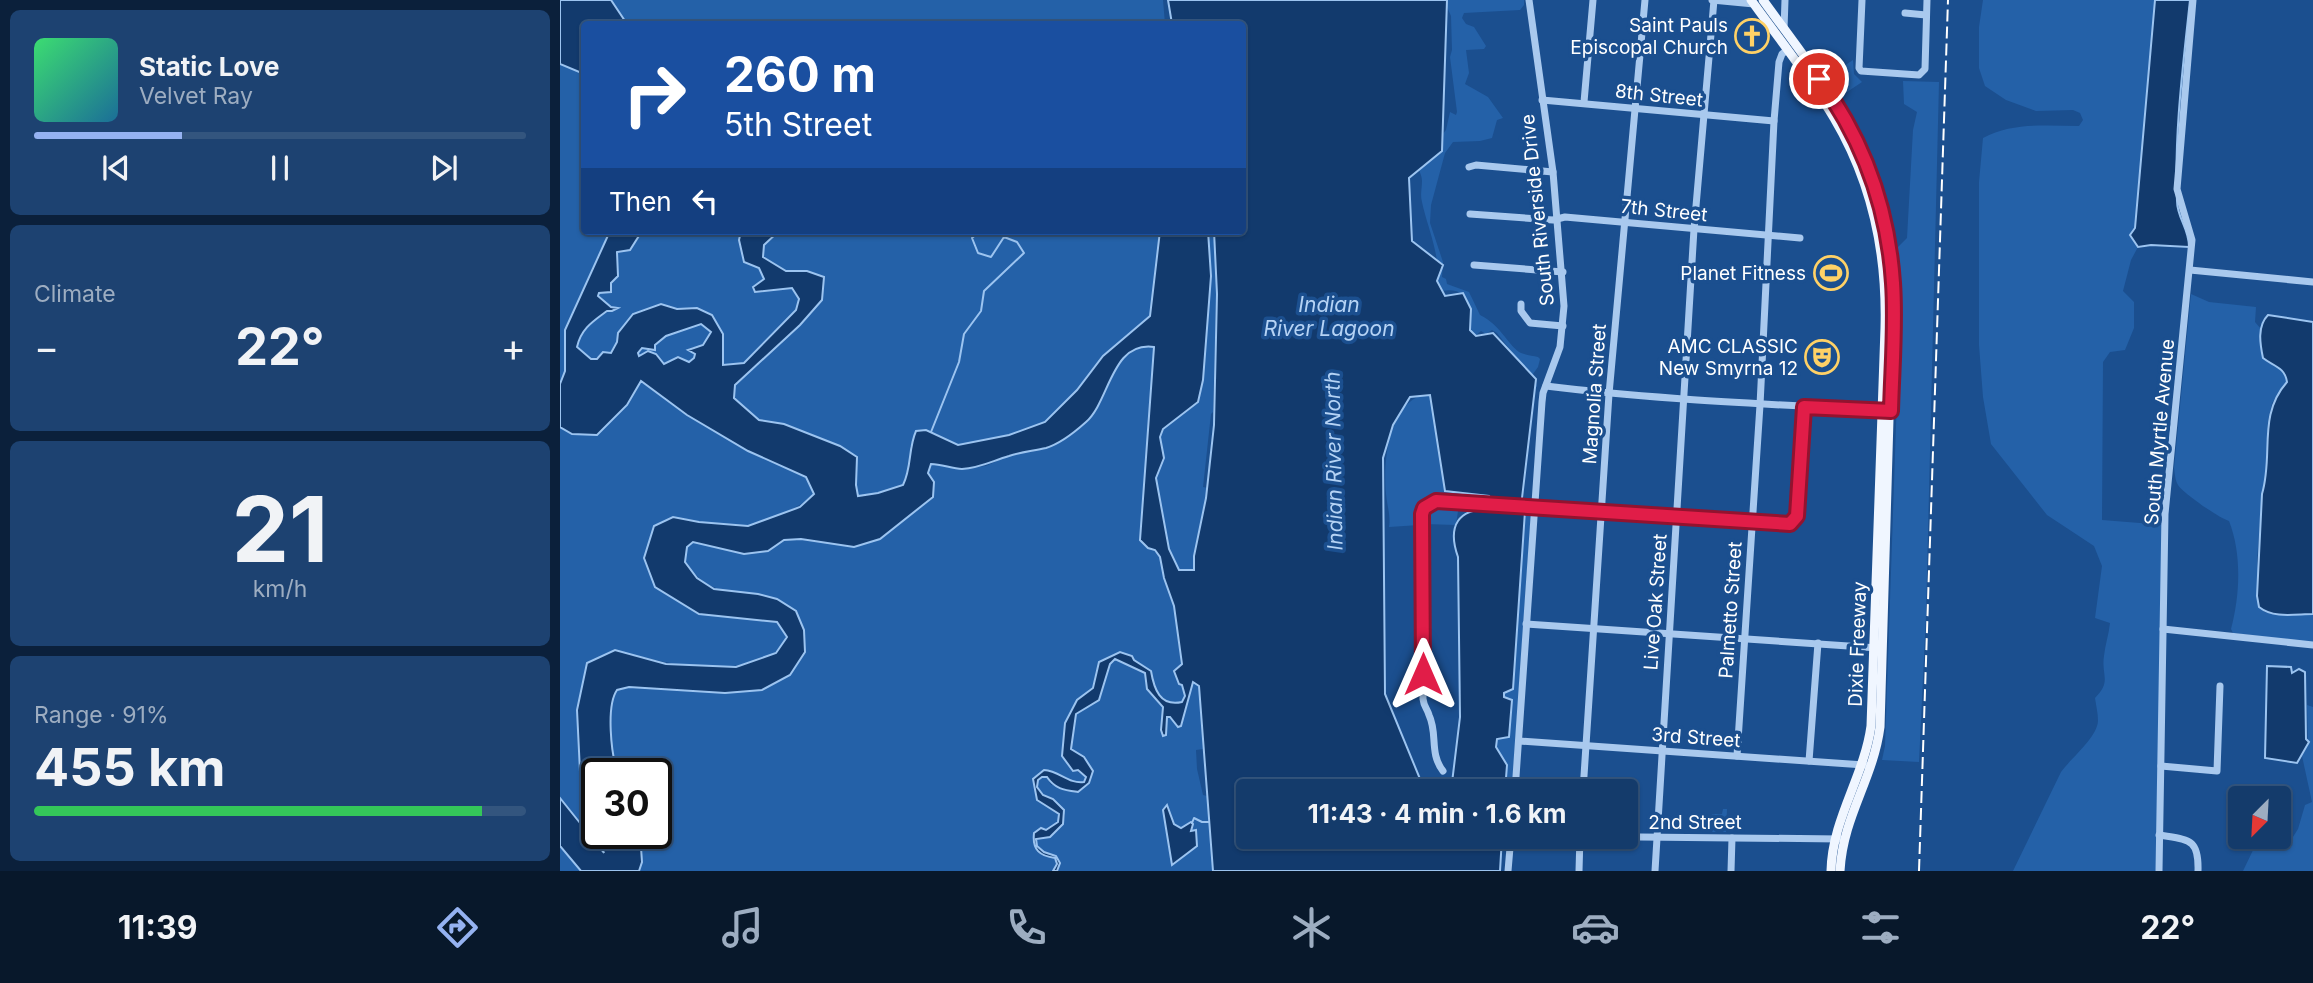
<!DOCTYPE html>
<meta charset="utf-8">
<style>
:root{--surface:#143b6b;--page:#1d4271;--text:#f1f3f6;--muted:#9dadc1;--line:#33557e;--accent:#95b2f1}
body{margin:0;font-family:Inter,sans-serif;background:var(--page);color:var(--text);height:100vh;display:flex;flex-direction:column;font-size:26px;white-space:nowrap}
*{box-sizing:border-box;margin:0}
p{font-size:23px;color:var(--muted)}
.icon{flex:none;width:38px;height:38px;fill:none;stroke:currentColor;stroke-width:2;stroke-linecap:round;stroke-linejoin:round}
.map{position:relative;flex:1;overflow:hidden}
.details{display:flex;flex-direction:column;gap:10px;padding:10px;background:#0b203b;width:560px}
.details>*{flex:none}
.banner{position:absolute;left:21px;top:21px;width:665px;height:214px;border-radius:7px;box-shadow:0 2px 5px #0004,0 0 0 2px var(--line);background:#1a4fa0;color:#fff;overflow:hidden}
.needle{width:46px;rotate:204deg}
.buttons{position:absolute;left:1668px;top:786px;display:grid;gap:14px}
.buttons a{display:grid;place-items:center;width:63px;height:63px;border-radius:7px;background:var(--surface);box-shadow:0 2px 5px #0004,0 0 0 2px var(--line);font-size:35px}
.speed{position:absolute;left:21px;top:758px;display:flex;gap:14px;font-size:35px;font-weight:700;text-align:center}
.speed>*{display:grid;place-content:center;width:91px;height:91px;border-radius:50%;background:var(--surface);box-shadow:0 2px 5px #0004,0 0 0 2px var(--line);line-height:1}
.speed .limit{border:4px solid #111;border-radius:10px;background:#fff;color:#111}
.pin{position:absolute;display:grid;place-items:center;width:60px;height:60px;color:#fff;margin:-30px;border:4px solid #fff;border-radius:50%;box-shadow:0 2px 7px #0007}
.me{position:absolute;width:77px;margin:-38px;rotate:0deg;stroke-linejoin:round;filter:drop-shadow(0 0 5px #0008)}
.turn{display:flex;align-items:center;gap:24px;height:147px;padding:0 28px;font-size:32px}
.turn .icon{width:91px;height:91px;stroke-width:2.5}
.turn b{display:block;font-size:49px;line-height:60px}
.then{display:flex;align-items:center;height:66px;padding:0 28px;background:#0003;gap:14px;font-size:26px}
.big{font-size:52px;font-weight:700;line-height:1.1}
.details .widget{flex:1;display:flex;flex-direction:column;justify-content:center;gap:10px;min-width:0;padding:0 24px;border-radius:10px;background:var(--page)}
.details .dial{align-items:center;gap:0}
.dial b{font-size:91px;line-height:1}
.song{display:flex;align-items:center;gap:21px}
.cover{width:84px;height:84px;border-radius:10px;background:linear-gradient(135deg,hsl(140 70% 55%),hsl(200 70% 35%))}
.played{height:7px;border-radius:4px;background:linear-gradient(90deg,var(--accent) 30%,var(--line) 30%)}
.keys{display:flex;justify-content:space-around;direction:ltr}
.heat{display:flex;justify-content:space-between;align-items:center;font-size:38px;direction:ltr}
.charge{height:10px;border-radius:5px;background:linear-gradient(90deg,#34c759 91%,var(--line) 0)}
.trip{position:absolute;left:676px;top:779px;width:402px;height:70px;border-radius:7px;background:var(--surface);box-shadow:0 2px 5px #0004,0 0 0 2px var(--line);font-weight:700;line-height:70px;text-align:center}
.tab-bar{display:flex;height:112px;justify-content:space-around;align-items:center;background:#08182b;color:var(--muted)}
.tab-bar .icon{width:49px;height:49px}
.tab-bar .on{color:var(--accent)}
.tab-bar b{font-size:32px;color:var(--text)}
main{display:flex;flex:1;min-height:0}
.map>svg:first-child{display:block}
.green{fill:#2461a8;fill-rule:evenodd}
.water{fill:#123a6d;stroke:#9cc4f0;stroke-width:2;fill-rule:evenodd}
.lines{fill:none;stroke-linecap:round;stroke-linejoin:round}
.stream{stroke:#9cc4f0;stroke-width:2}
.minor{stroke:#a9c9ee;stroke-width:7}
.major{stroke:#f0f6ff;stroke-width:9}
.rail{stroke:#fff;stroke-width:2;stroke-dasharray:12 5;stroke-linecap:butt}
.route-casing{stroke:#92132f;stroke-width:18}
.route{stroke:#e11d48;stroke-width:12}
.labels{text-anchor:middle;stroke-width:7;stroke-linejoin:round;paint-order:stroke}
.poi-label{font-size:19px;fill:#fff;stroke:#1b4f8f;text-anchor:end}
.street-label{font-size:19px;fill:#fff;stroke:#1b4f8f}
.water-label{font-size:21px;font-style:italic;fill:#b5d3f5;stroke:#1b4f8f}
</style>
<main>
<section class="details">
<div class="widget">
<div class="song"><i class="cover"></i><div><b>Static Love</b><p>Velvet Ray</p></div></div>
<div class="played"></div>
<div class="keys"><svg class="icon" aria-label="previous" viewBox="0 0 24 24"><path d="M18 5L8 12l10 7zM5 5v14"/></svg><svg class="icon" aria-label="pause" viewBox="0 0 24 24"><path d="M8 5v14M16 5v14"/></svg><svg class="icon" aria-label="next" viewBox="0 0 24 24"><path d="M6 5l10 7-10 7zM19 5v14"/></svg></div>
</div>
<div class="widget"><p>Climate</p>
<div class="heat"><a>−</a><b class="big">22°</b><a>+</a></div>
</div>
<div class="widget dial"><b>21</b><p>km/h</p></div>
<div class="widget"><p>Range · 91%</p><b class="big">455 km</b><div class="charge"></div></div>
</section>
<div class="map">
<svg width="1753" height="871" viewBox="0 0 1753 871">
<rect width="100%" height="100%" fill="#1b4f8f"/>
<g class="green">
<polygon points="51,0 603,0 605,24 67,24"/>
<path d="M884 0H964V5L960 10 904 13 902 18 906 24 914 27 926 46 924 49 906 50 909 73 905 84 928 97 943 118 937 120 932 138 920 141 893 142 885 153 871 205 870 223 883 262 882 277 886 279 887 284 909 292 920 315C941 325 949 347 961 353 966 355 973 356 978 357L980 359 978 367 973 374 977 386 973 391 965 369 937 333 932 330 926 334 921 331 915 336 911 333C910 310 913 286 881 291L876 282C883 262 866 223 862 202 860 195 862 188 862 181 862 175 859 172 858 165L886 130 890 112 896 115 897 112 890 57 892 50 891 16Z"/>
<path d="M1423 0H1595L1575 228 1570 235 1578 247 1571 260 1563 291 1574 302V328L1565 350 1550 352 1543 362 1542 520 1605 525 1599 871H1453L1501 772C1511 758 1537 738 1538 721 1538 713 1536 705 1535 698 1552 681 1541 676 1544 656 1545 645 1549 634 1550 623L1535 618 1542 566 1534 546 1487 515 1431 444 1423 397 1419 345V182L1423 138C1453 122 1485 126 1519 126L1523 120 1520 113 1513 110 1476 111 1446 100 1425 86 1419 68V27Z"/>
<polygon points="1293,60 1294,74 1302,82 1281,96 1269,76"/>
<polygon points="0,64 24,74 24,231 50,231 5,330 5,371 0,384"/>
<polygon points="1343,81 1379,82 1366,615 1359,762 1322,760 1325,746 1341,280 1336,249 1347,238 1353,130 1357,112 1344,104"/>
<path d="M82 231H181L179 240 199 268 204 279 195 291 232 288 239 299 236 309 184 363 162 366 163 334 137 308 117 309 101 304 57 342 51 353 31 359 17 347C22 327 37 313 57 308L51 307 38 296 39 293 58 276 57 252 75 243Z"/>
<polygon points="219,231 600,231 590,316 543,356 517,390 485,422 449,435 398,445 382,438 350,446 350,471 343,485 318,493 297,496 296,457 280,446 224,424 199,420 173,398 175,385 240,325 247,271 226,271 203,256 204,245"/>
<path d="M648 231H654L657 263 653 412 651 414 643 487 648 488 634 555V570H619L609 549 596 478C607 459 597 439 603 429 611 417 628 413 638 402L643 380 651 276Z"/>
<path d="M1631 294 1649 302 1696 307 1695 322 1701 329 1712 365C1721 368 1726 371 1727 382L1712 403 1708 421 1706 479 1702 494 1697 561 1704 612 1732 616 1740 613 1753 614V643L1673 633 1671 629C1680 595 1682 554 1669 521 1659 518 1623 493 1618 485 1615 480 1615 474 1614 468Z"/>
<polygon points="141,324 151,332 143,345 130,348 128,351 135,354 134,358 129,362 104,364 96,354 89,351 79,356 78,352 82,348 90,348 106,336"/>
<path d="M581 346 594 347 580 540 588 548 595 550 600 557 604 578 614 606 625 696 622 702C600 707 594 689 591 671L560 653 536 670 533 688C506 709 505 724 502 756L515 770 526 777 523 782C507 784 499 771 484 770L473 779 477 800 500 814 498 822 486 830 481 828 474 833C472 850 481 852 495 858L497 864 493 871H79L82 862 80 833H96V774L58 773C51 755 46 706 57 690L69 687 165 693 244 652 198 594C162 590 148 593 125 562L127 547 133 542 208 551 224 540 241 539 294 547 320 539 373 497 368 473 370 464H382L400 469 426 466 448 456 488 447 529 420 550 376 565 357Z"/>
<path d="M80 381 127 415 188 451 246 477 255 494C240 507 204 525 185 526 161 526 136 522 113 517L84 558 188 618 217 622 227 637C223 642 219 650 214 653 169 679 102 663 55 650L21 792 45 856 0 798V427L13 434 67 405Z"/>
<path d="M870 393 910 491 919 501H869L859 525 829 527C831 517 827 505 826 494 823 461 828 399 870 393Z"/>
<polygon points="876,504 919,506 898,511 896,525 864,524 866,510"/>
<polygon points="966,508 971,512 952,791 945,791 947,765 936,746 938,739 949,737 944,697 944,693 953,689"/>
<path d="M554 659 585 673 587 689 603 707 601 730 606 717H610L618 727 621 726 633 682 639 686 643 749 636 750 637 769 643 795 647 796 653 871H497L500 863 496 856 484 852 477 846 476 839 490 837 503 824 505 815 493 799 483 795 477 787 478 780 482 777H487L491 785 529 783 524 757 511 749 516 714 539 700 550 663ZM607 806 614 824 621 828 631 822V831L636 830 612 864Z"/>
<polygon points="1747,705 1753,707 1753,871 1683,871 1695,846 1701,849 1726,848 1738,829 1745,805 1752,802 1742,756 1748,746"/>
<polygon points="1163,809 1167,809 1166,832 1151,832 1152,814 1162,814"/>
<polygon points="0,846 1,848 21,871 0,871"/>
</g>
<g class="water">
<polygon points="0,0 51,0 67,24 24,24 24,74 0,64"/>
<path d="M608 0H887L882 151 849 178 852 241 883 265 877 281 885 296 903 293 911 309 910 330 916 336 933 333 976 379 962 498 957 501 942 499 940 510 965 511 953 689 944 693V697L952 700 949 737 937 739 936 747 947 765 945 791H891L900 717 898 557C887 526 898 508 931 509L933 501 929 496 885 491 870 395 850 397 833 425 823 458 825 694 865 791H688V836L942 837 940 871H653L639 686 633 682 621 726 618 727 610 717H607L606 735 603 736 601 730 603 707 587 689 585 673 555 659 550 664 539 700 516 714 511 749 524 757 533 771 529 783 518 792C504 790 495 789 487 777H482L478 780 477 787 483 795 493 799 504 810 503 824 490 837 476 839 477 846 484 852 496 856 500 863 497 871H493L497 864 495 858C480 856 472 850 474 833L481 828 486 830 498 822 499 814 477 800 473 779 484 770C500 771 508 784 524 782L526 777 518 770 513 771 502 756 505 723 517 700 533 688 539 662 560 652 572 656 574 660 591 671C594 689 600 707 622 702L625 696 622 685 619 684 614 671 622 664 614 606 604 578 600 557 595 550 588 548 580 540 594 347C551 341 550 401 526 422 516 431 499 444 486 448 473 451 461 452 449 456 432 461 420 468 402 469 392 469 382 464 371 464L368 473 374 482 373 497 320 539 294 547 241 539 224 540 208 551 184 554 133 542 127 547 125 562 137 578 154 589 198 594 217 599 236 611 244 630 245 652 230 675 202 690 165 693 69 687 57 690C46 706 51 755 58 773L37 774V833H80L82 862 79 871H21L0 846V798L44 853 21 792 17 710 27 663 55 650 106 664 176 667 216 653 227 637 217 622 139 614 95 587 84 558 94 526 113 517 139 522 188 526 240 507 254 494 246 477 188 451 127 415 81 381 67 405 37 435 12 434 0 427V384L5 371V330L50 231H82L70 250 57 252 58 276 51 283V292L39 293 38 296 51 307 58 308 52 311H47C32 322 21 329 17 347L31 359H37L43 352 51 353 57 342 58 333 73 314 101 304 117 309 137 308 152 315 163 334V365L184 363 236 310 239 299 232 288 195 292 193 287 204 279 199 268 184 262 179 240 181 231H219L204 245 203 257 226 271H247L264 277 262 300 240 325 175 385 174 398 199 420 224 424 280 446 297 457 296 485 298 496 318 493 343 485C352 467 348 449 356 431L366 430 398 445 449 435 485 422 517 390 543 356 590 316 600 231H648L651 276 643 380 638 402 603 429 600 437 604 458 596 478 609 549 619 570H634V556L646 498 654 425 657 294 654 231H682V24H612ZM141 324 151 332 143 345 128 350 135 354 134 358 129 362 118 357 104 364 96 354 88 351 79 356 78 353 82 348 95 350V345L106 336Z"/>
<path d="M1595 0H1630C1623 66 1614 135 1617 201 1617 218 1629 228 1629 247L1591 245 1578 247 1570 235 1575 228Z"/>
<path d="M1708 315 1753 322V614C1736 614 1714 619 1699 607L1697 596 1702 494C1714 454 1697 416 1727 382 1725 367 1713 366 1703 358 1700 344 1697 326 1708 315Z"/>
<polygon points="1707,666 1731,667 1732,673 1739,669 1745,672 1746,739 1749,742 1737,763 1705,758"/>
<polygon points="607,805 614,824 621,828 631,822 633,824 631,831 636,830 637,846 612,865 603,810"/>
</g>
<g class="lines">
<g class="stream">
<polyline points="371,432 399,362 404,334 421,311 424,291 464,253 457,242 444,237 431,257 418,253 412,238 420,231"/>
<polyline points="632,823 634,818 642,822 649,822"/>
</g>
<g class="minor">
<polyline points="1152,0 1194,4"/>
<polyline points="1302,0 1299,68 1301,71 1359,75 1365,69 1367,0"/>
<polyline points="1345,13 1366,15"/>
<polyline points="1224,29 1225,0"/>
<polyline points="982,100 1214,121"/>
<polyline points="1024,102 1033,0"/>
<polyline points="909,167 916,165 993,172"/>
<polyline points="910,214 993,220 1005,217 1240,238"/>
<polyline points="914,265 1003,272"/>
<polyline points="1630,270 1753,282"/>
<polyline points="961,304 961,311 970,323 1003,326"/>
<path d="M986 386C1099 400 1213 404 1327 411"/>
<polyline points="966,624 1318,648"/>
<polyline points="1603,629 1753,645"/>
<polyline points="959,741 1304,765"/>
<polyline points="1177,756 1200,405 1214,121 1219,62 1222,54 1227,50"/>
<polyline points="1249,761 1258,643"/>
<polyline points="1601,766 1657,771 1660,686"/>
<path d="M883 771C869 753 878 734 869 715 867 708 864 707 863 699L862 514 864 508 876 501 1230 524 1237 516 1244 407"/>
<polyline points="955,791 982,402 983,393 1000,347 1004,306 993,172 969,0"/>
<polyline points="1023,791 1049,394 1085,0"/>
<path d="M1599 835C1629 840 1639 838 1638 871"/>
<polyline points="987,836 1280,839"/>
<polyline points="948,871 951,836"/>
<polyline points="1019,871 1020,836"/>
<polyline points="1095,871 1134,229 1154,0"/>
<polyline points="1171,871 1172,838"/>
<polyline points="1599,871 1605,514 1632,240 1617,189 1633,0"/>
</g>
<g class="major">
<path d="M1191 0C1219 39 1250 77 1274 118 1312 182 1327 255 1325 328L1311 726C1304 777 1272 819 1271 871"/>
<path d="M1203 0C1239 50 1280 100 1304 157 1321 197 1328 239 1333 282L1320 727C1313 780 1283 816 1280 871"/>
</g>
<polyline class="rail" points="1359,871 1388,0"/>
</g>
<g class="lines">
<g class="route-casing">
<path id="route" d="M863 674 862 514 864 508 876 501 1230 524 1237 516 1244 407 1331 411C1332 369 1336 325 1333 283 1328 208 1303 139 1259 79"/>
</g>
<use href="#route" class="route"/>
</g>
<defs>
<g id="church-ring" transform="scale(1.75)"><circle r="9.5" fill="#1b4f8f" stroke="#ffd166" stroke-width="1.5"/><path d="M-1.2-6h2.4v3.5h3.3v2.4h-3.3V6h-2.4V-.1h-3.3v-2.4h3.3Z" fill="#ffd166"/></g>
<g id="stadium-ring" transform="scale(1.75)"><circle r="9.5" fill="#1b4f8f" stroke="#ffd166" stroke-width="1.5"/><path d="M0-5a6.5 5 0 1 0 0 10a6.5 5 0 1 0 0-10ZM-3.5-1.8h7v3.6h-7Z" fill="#ffd166"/></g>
<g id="theatre-ring" transform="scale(1.75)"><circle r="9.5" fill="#1b4f8f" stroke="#ffd166" stroke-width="1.5"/><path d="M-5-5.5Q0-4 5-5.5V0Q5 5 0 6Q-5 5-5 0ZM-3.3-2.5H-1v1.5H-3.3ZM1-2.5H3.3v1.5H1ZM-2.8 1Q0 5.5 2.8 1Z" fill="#ffd166"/></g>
</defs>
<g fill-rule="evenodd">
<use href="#church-ring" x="1192" y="36"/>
<use href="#stadium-ring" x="1271" y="273"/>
<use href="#theatre-ring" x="1262" y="357"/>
</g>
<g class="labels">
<g class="poi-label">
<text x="1168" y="32">Saint Pauls<tspan x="1168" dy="22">Episcopal Church</tspan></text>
<text x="1246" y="280">Planet Fitness</text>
<text x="1238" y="353">AMC CLASSIC<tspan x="1238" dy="22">New Smyrna 12</tspan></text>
</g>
<g class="street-label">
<text transform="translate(1099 95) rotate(6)" y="7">8th Street</text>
<text transform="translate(977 210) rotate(-96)" y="7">South Riverside Drive</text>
<text transform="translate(1104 210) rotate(6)" y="7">7th Street</text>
<text transform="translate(1034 394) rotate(-86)" y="7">Magnolia Street</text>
<text transform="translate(1599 432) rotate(-85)" y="7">South Myrtle Avenue</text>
<text transform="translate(1095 602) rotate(-86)" y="7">Live Oak Street</text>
<text transform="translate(1170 610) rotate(-86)" y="7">Palmetto Street</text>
<text transform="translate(1297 644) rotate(-88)" y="7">Dixie Freeway</text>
<text transform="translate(1136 737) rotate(4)" y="7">3rd Street</text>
<text x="1135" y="829">2nd Street</text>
</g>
<g class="water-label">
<text x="769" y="312">Indian<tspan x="769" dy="24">River Lagoon</tspan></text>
<text transform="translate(774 461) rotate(-91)" y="7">Indian River North</text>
</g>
</g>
</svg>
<div class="buttons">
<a><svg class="needle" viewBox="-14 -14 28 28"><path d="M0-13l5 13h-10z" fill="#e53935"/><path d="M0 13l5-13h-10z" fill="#9dadc1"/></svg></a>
</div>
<div class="speed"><div class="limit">30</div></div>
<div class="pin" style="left:1259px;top:79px;background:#d93025"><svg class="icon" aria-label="arrive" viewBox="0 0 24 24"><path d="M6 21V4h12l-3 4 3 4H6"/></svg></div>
<svg class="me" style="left:863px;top:674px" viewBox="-20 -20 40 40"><path d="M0-17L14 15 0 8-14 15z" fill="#e11d48" stroke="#fff" stroke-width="4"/></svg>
<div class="trip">11:43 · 4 min · 1.6 km</div>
<div class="banner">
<div class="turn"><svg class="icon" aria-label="right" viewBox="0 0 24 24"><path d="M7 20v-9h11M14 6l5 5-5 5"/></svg><div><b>260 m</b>5th Street</div></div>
<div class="then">Then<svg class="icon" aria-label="left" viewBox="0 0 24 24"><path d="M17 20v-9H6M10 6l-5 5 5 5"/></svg></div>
</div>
</div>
</main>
<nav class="tab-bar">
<b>11:39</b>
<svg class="icon on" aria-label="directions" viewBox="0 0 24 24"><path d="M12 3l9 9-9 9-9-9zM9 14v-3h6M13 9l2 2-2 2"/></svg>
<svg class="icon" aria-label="music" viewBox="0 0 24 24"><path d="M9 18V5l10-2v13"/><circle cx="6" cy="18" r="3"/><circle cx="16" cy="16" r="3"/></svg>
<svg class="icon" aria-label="phone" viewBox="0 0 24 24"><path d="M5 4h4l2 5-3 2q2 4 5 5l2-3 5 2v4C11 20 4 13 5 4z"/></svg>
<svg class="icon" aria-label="climate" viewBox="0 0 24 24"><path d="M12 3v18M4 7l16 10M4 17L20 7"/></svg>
<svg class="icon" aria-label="car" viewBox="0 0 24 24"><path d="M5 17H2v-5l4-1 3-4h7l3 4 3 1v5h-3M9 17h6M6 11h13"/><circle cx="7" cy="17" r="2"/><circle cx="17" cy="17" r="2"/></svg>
<svg class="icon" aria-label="filters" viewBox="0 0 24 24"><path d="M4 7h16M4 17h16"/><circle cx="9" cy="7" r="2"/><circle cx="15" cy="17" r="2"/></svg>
<b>22°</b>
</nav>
